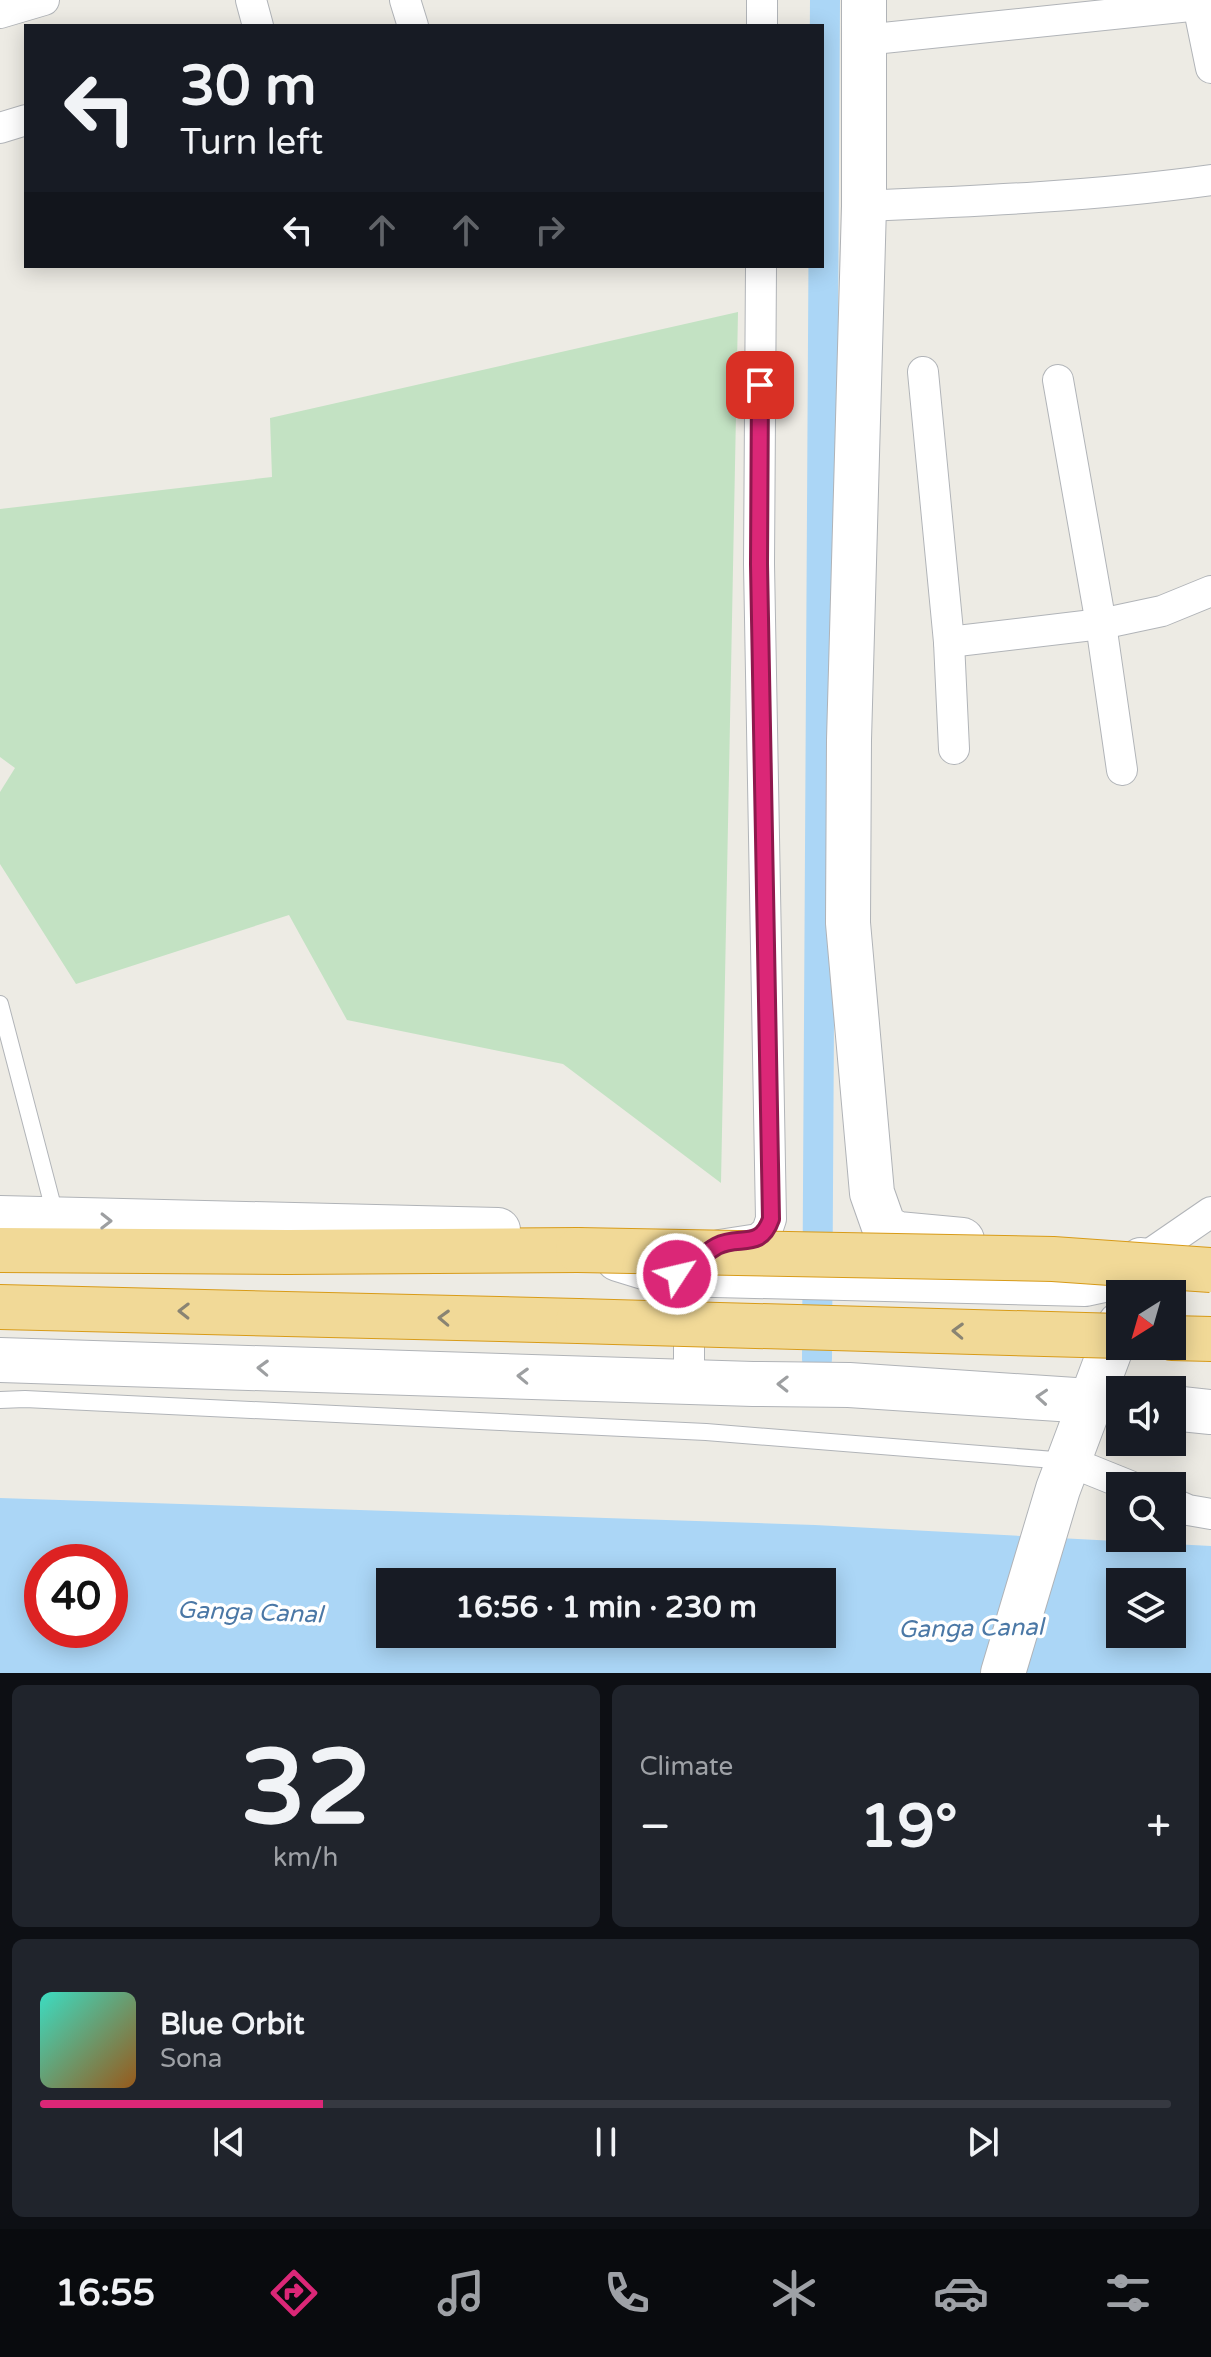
<!DOCTYPE html>
<meta charset="utf-8">
<style>
:root{--surface:#171b24;--page:#20242c;--text:#f1f3f6;--muted:#9ea1a6;--line:#363941;--accent:#db2777}
body{margin:0;font-family:"Varela Round",sans-serif;background:var(--page);color:var(--text);height:100vh;display:flex;flex-direction:column;font-size:30px;white-space:nowrap}
*{box-sizing:border-box;margin:0}
p{font-size:26px;color:var(--muted)}
.icon{flex:none;width:44px;height:44px;fill:none;stroke:currentColor;stroke-width:2;stroke-linecap:round;stroke-linejoin:round}
.map{position:relative;height:1673px;overflow:hidden}
.sheet{display:flex;flex-direction:column;gap:12px;padding:12px;background:#0d0f14;flex:1}
.sheet>*{flex:none}
.banner{position:absolute;left:24px;top:24px;width:800px;height:244px;border-radius:0px;box-shadow:0 4px 20px #0003;background:#171b24;color:var(--text);overflow:hidden}
.needle{width:52px;rotate:217deg}
.buttons{position:absolute;left:1106px;top:1280px;display:grid;gap:16px}
.buttons a{display:grid;place-items:center;width:80px;height:80px;border-radius:0px;background:var(--surface);box-shadow:0 4px 20px #0003;font-size:40px}
.speed{position:absolute;left:24px;top:1544px;display:flex;gap:16px;font-size:40px;font-weight:700;text-align:center}
.speed>*{display:grid;place-content:center;width:104px;height:104px;border-radius:50%;background:var(--surface);box-shadow:0 4px 20px #0003;line-height:1}
.speed .limit{border:12px solid #d22;background:#fff;color:#111}
.pin{position:absolute;display:grid;place-items:center;width:68px;height:68px;color:#fff;margin:-34px;border-radius:16px;box-shadow:0 4px 12px #0006}
.me{position:absolute;width:88px;margin:-44px;rotate:55deg;stroke-linejoin:round;filter:drop-shadow(0 0 6px #0008)}
.turn{display:flex;align-items:center;gap:28px;height:168px;padding:0 24px;font-size:36px}
.turn .icon{width:104px;height:104px;stroke-width:2.5}
.turn b{display:block;font-size:56px;line-height:68px}
.lanes{display:flex;align-items:center;height:76px;padding:0 24px;background:#0003;justify-content:center;gap:40px;direction:ltr}
.lanes .off{opacity:.35}
.big{font-size:60px;font-weight:700;line-height:1.1}
.sheet .tile{flex:1;display:flex;flex-direction:column;justify-content:center;gap:12px;min-width:0;padding:0 28px;border-radius:12px;background:var(--page)}
.sheet .dial{align-items:center;gap:0}
.dial b{font-size:104px;line-height:1}
.song{display:flex;align-items:center;gap:24px}
.cover{width:96px;height:96px;border-radius:12px;background:linear-gradient(135deg,hsl(170 70% 55%),hsl(30 70% 35%))}
.played{height:8px;border-radius:4px;background:linear-gradient(90deg,var(--accent) 25%,var(--line) 25%)}
.keys{display:flex;justify-content:space-around;direction:ltr}
.heat{display:flex;justify-content:space-between;align-items:center;font-size:44px;direction:ltr}
.sheet .tiles{flex:1;display:grid;gap:12px;grid-template-columns:1fr 1fr}
.tile:last-child{grid-column:span 2}
.trip{position:absolute;left:376px;top:1568px;width:460px;height:80px;border-radius:0px;background:var(--surface);box-shadow:0 4px 20px #0003;font-weight:700;line-height:80px;text-align:center}
.dock{display:flex;height:128px;justify-content:space-around;align-items:center;background:#090b0e;color:var(--muted)}
.dock .icon{width:56px;height:56px}
.dock .selected{color:var(--accent)}
.dock b{font-size:36px;color:var(--text)}
.map>svg:first-child{display:block}
.green{fill:#c3e2c3}
.water{fill:#abd6f6;fill-rule:evenodd}
.lines{fill:none;stroke-linecap:round;stroke-linejoin:round}
.canal{stroke:#abd6f6;stroke-width:30}
.lane-casing{stroke:#b1b4b8;stroke-width:18}
.street-casing{stroke:#b1b4b8;stroke-width:32}
.secondary-casing{stroke:#b0b3b7;stroke-width:46}
.highway-casing{stroke:#d89b18;stroke-width:46}
.lane{stroke:#fff;stroke-width:16}
.street{stroke:#fff;stroke-width:30}
.secondary{stroke:#fff;stroke-width:44}
.highway{stroke:#f1d997;stroke-width:44}
.highway-bridge-casing{stroke:#d89b18;stroke-width:46;stroke-linecap:butt}
.highway-bridge{stroke:#f1d997;stroke-width:44}
.oneway{stroke:#9d9fa1}
.oneway2{stroke:#898473}
.route-casing{stroke:#8e194d;stroke-width:20}
.route{stroke:#db2777;stroke-width:14}
.labels{text-anchor:middle;stroke-width:7;stroke-linejoin:round;paint-order:stroke}
.water-label{font-size:24px;font-style:italic;fill:#4b78a6;stroke:#fff}
</style>
<div class="map">
<svg width="1211" height="1673" viewBox="0 0 1211 1673">
<rect width="100%" height="100%" fill="#edebe4"/>
<polygon class="green" points="738,312 721,1183 563,1064 347,1020 289,915 76,984 0,864 0,792 15,768 0,757 0,509 272,477 270,418"/>
<path class="water" d="M0 1498 815 1525 1211 1546V1673H0ZM42 1562H110V1630H42ZM390 1582H822V1634H390ZM1120 1582H1172V1634H1120Z"/>
<g class="lines">
<polyline class="canal" points="817,1359 825,0"/>
<g class="lane-casing">
<g id="lane">
<polyline points="0,1004 56,1218"/>
<polyline points="0,1400 25,1399 706,1432 1067,1461"/>
</g>
</g>
<g class="street-casing">
<g id="street">
<polyline points="251,0 258,26"/>
<polyline points="405,0 413,26"/>
<polyline points="1197,0 1211,68"/>
<polyline points="0,13 44,0"/>
<polyline points="762,26 762,0"/>
<polyline points="864,40 1211,4"/>
<polyline points="0,128 26,120"/>
<path d="M864 206C980 201 1096 196 1211 180"/>
<polyline points="923,372 949,642 954,749"/>
<polyline points="1058,380 1101,624 1122,770"/>
<polyline points="949,642 1101,624 1162,611 1211,591"/>
<polyline points="1147,1256 1211,1212"/>
<polyline points="689,1381 689,1274 699,1259 719,1245 758,1239 767,1231 771,1219 759,564 761,266"/>
<polyline points="1068,1461 1130,1486"/>
<polyline points="1172,1503 1188,1510 1211,1514"/>
</g>
</g>
<g class="secondary-casing">
<g id="secondary">
<polyline points="864,0 864,206 849,740 848,923 872,1193 884,1227 898,1234 962,1240"/>
<polyline points="0,1218 498,1230"/>
<polyline points="618,1259 644,1267 677,1274 1085,1284 1113,1278 1141,1260"/>
<polyline points="0,1360 753,1384 849,1385 1120,1403"/>
<polyline points="1172,1408 1211,1412"/>
<polyline points="1003,1673 1058,1489 1120,1324"/>
</g>
</g>
<g class="highway-casing">
<g id="highway">
<polyline points="0,1250 288,1252 578,1250"/>
<polyline points="0,1307 578,1321"/>
<polyline points="1172,1338 1211,1339"/>
</g>
</g>
<use href="#lane" class="lane"/>
<use href="#street" class="street"/>
<use href="#secondary" class="secondary"/>
<use href="#highway" class="highway"/>
<g class="highway-bridge-casing">
<g id="highway-bridge">
<polyline points="578,1250 1053,1259 1211,1270"/>
<polyline points="578,1321 1120,1336"/>
</g>
</g>
<use href="#highway-bridge" class="highway-bridge"/>
</g>
<defs><path id="oneway-chevron" d="M-2-3.5L2.5 0L-2 3.5" fill="none" stroke-width="1.6" stroke-linecap="round" stroke-linejoin="round" transform="scale(2)"/></defs>
<g class="oneway">
<use href="#oneway-chevron" transform="translate(106 1221) rotate(1)"/>
<use href="#oneway-chevron" transform="translate(263 1368) rotate(-178)"/>
<use href="#oneway-chevron" transform="translate(523 1376) rotate(-178)"/>
<use href="#oneway-chevron" transform="translate(783 1384) rotate(-179)"/>
<use href="#oneway-chevron" transform="translate(1042 1397) rotate(-176)"/>
</g>
<g class="oneway2">
<use href="#oneway-chevron" transform="translate(184 1311) rotate(-179)"/>
<use href="#oneway-chevron" transform="translate(444 1318) rotate(-178)"/>
<use href="#oneway-chevron" transform="translate(958 1331) rotate(-178)"/>
</g>
<g class="lines">
<g class="route-casing">
<path id="route" d="M677 1274H689C697 1262 704 1253 717 1246 739 1234 760 1251 771 1219L759 564 760 385"/>
</g>
<use href="#route" class="route"/>
</g>
<g class="labels">
<g class="water-label">
<text transform="translate(250 1612) rotate(2)" y="8">Ganga Canal</text>
<text transform="translate(971 1628) rotate(-1)" y="8">Ganga Canal</text>
</g>
</g>
</svg>
<div class="buttons">
<a><svg class="needle" viewBox="-14 -14 28 28"><path d="M0-13l5 13h-10z" fill="#e53935"/><path d="M0 13l5-13h-10z" fill="#9ea1a6"/></svg></a>
<a><svg class="icon" aria-label="sound" viewBox="0 0 24 24"><path d="M4 9h4l5-4v14l-5-4H4zM17 9q2 3 0 6"/></svg></a>
<a><svg class="icon" aria-label="search" viewBox="0 0 24 24"><circle cx="10" cy="10" r="6"/><path d="M15 15l6 6"/></svg></a>
<a><svg class="icon" aria-label="layers" viewBox="0 0 24 24"><path d="M12 4l9 5-9 5-9-5zM3 14l9 5 9-5"/></svg></a>
</div>
<div class="speed"><div class="limit">40</div></div>
<div class="pin" style="left:760px;top:385px;background:#d93025"><svg class="icon" aria-label="arrive" viewBox="0 0 24 24"><path d="M6 21V4h12l-3 4 3 4H6"/></svg></div>
<svg class="me" style="left:677px;top:1274px" viewBox="-20 -20 40 40"><circle r="17" fill="#db2777" stroke="#fff" stroke-width="3"/><path d="M0-11L8 9 0 5-8 9z" fill="#fff"/></svg>
<div class="trip">16:56 · 1 min · 230 m</div>
<div class="banner">
<div class="turn"><svg class="icon" aria-label="left" viewBox="0 0 24 24"><path d="M17 20v-9H6M10 6l-5 5 5 5"/></svg><div><b>30 m</b>Turn left</div></div>
<div class="lanes"><svg class="icon" aria-label="left" viewBox="0 0 24 24"><path d="M17 20v-9H6M10 6l-5 5 5 5"/></svg><svg class="icon off" aria-label="ahead" viewBox="0 0 24 24"><path d="M12 20V5M6 11l6-6 6 6"/></svg><svg class="icon off" aria-label="ahead" viewBox="0 0 24 24"><path d="M12 20V5M6 11l6-6 6 6"/></svg><svg class="icon off" aria-label="right" viewBox="0 0 24 24"><path d="M7 20v-9h11M14 6l5 5-5 5"/></svg></div>
</div>
</div>
<section class="sheet">
<div class="tiles">
<div class="tile dial"><b>32</b><p>km/h</p></div>
<div class="tile"><p>Climate</p>
<div class="heat"><a>−</a><b class="big">19°</b><a>+</a></div>
</div>
<div class="tile">
<div class="song"><i class="cover"></i><div><b>Blue Orbit</b><p>Sona</p></div></div>
<div class="played"></div>
<div class="keys"><svg class="icon" aria-label="previous" viewBox="0 0 24 24"><path d="M18 5L8 12l10 7zM5 5v14"/></svg><svg class="icon" aria-label="pause" viewBox="0 0 24 24"><path d="M8 5v14M16 5v14"/></svg><svg class="icon" aria-label="next" viewBox="0 0 24 24"><path d="M6 5l10 7-10 7zM19 5v14"/></svg></div>
</div>
</div>
</section>
<nav class="dock">
<b>16:55</b>
<svg class="icon selected" aria-label="directions" viewBox="0 0 24 24"><path d="M12 3l9 9-9 9-9-9zM9 14v-3h6M13 9l2 2-2 2"/></svg>
<svg class="icon" aria-label="music" viewBox="0 0 24 24"><path d="M9 18V5l10-2v13"/><circle cx="6" cy="18" r="3"/><circle cx="16" cy="16" r="3"/></svg>
<svg class="icon" aria-label="phone" viewBox="0 0 24 24"><path d="M5 4h4l2 5-3 2q2 4 5 5l2-3 5 2v4C11 20 4 13 5 4z"/></svg>
<svg class="icon" aria-label="climate" viewBox="0 0 24 24"><path d="M12 3v18M4 7l16 10M4 17L20 7"/></svg>
<svg class="icon" aria-label="car" viewBox="0 0 24 24"><path d="M5 17H2v-5l4-1 3-4h7l3 4 3 1v5h-3M9 17h6M6 11h13"/><circle cx="7" cy="17" r="2"/><circle cx="17" cy="17" r="2"/></svg>
<svg class="icon" aria-label="filters" viewBox="0 0 24 24"><path d="M4 7h16M4 17h16"/><circle cx="9" cy="7" r="2"/><circle cx="15" cy="17" r="2"/></svg>
</nav>
